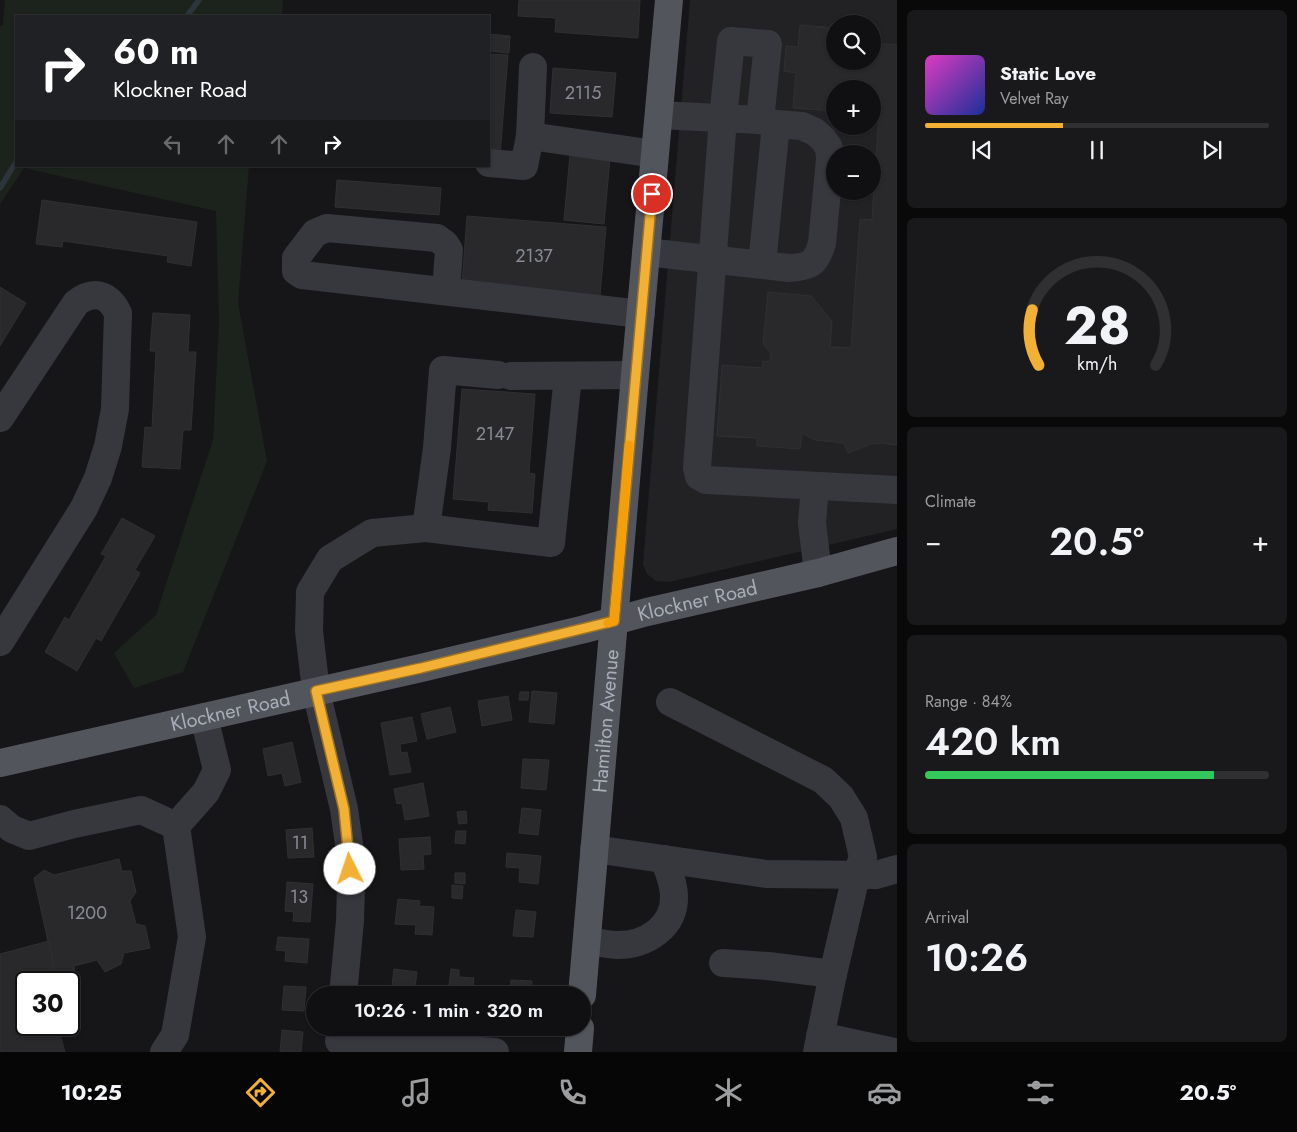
<!DOCTYPE html>
<meta charset="utf-8">
<style>
:root{--surface:#101012;--page:#19191b;--text:#f1f3f6;--muted:#9c9d9f;--line:#303032;--accent:#f2b134}
body{margin:0;font-family:Jost,sans-serif;background:var(--page);color:var(--text);height:100vh;display:flex;flex-direction:column;font-size:19px;white-space:nowrap}
*{box-sizing:border-box;margin:0}
p{font-size:16px;color:var(--muted)}
.icon{flex:none;width:28px;height:28px;fill:none;stroke:currentColor;stroke-width:2;stroke-linecap:round;stroke-linejoin:round}
.map{position:relative;flex:1;overflow:hidden}
.panel{display:flex;flex-direction:column;gap:10px;padding:10px;background:#09090a;width:400px}
.panel>*{flex:none}
.hud{position:absolute;left:15px;top:15px;width:475px;height:152px;border-radius:0px;box-shadow:0 1px 4px #0004,0 0 0 1px var(--line);background:#202124;color:#fff;overflow:hidden}
.tools{position:absolute;left:826px;top:15px;display:grid;gap:10px}
.tools a{display:grid;place-items:center;width:55px;height:55px;border-radius:50%;background:var(--surface);box-shadow:0 1px 4px #0004,0 0 0 1px var(--line);font-size:25px}
.speed{position:absolute;left:15px;top:971px;display:flex;gap:10px;font-size:25px;font-weight:700;text-align:center}
.speed>*{display:grid;place-content:center;width:65px;height:65px;border-radius:50%;background:var(--surface);box-shadow:0 1px 4px #0004,0 0 0 1px var(--line);line-height:1}
.speed .limit{border:2px solid #111;border-radius:8px;background:#fff;color:#111}
.pin{position:absolute;display:grid;place-items:center;width:42px;height:42px;color:#fff;margin:-21px;border:2px solid #fff;border-radius:50%;box-shadow:0 1px 5px #0007}
.me{position:absolute;width:55px;margin:-28px;rotate:356deg;stroke-linejoin:round;filter:drop-shadow(0 0 4px #0008)}
.turn{display:flex;align-items:center;gap:18px;height:105px;padding:0 15px;font-size:22px}
.turn .icon{width:65px;height:65px;stroke-width:2.5}
.turn b{display:block;font-size:35px;line-height:42px}
.lanes{display:flex;align-items:center;height:48px;padding:0 15px;background:#0003;justify-content:center;gap:25px;direction:ltr}
.lanes .off{opacity:.35}
.big{font-size:38px;font-weight:600;line-height:1.1}
.panel .tile{flex:1;display:flex;flex-direction:column;justify-content:center;gap:8px;min-width:0;padding:0 18px;border-radius:8px;background:var(--page)}
.panel .dial{align-items:center;gap:0}
.dial svg{height:130px;overflow:visible;fill:none;stroke:var(--line);stroke-width:7;stroke-linecap:round;text-anchor:middle}
.dial text{fill:var(--text);stroke:none}
.song{display:flex;align-items:center;gap:15px}
.cover{width:60px;height:60px;border-radius:8px;background:linear-gradient(135deg,hsl(310 70% 55%),hsl(230 70% 35%))}
.played{height:5px;border-radius:2px;background:linear-gradient(90deg,var(--accent) 40%,var(--line) 40%)}
.keys{display:flex;justify-content:space-around;direction:ltr}
.heat{display:flex;justify-content:space-between;align-items:center;font-size:28px;direction:ltr}
.charge{height:8px;border-radius:4px;background:linear-gradient(90deg,#34c759 84%,var(--line) 0)}
.trip{position:absolute;left:306px;top:986px;width:285px;height:50px;border-radius:25px;background:var(--surface);box-shadow:0 1px 4px #0004,0 0 0 1px var(--line);font-weight:600;line-height:50px;text-align:center}
.tabs{display:flex;height:80px;justify-content:space-around;align-items:center;background:#060607;color:var(--muted)}
.tabs .icon{width:35px;height:35px}
.tabs .selected{color:var(--accent)}
.tabs b{font-size:22px;color:var(--text)}
main{display:flex;flex:1;min-height:0}
.map>svg:first-child{display:block}
.built{fill:#222225;fill-rule:evenodd}
.green{fill:#1c231d}
.lines{fill:none;stroke-linecap:round;stroke-linejoin:round}
.stream{stroke:#2c353c;stroke-width:5.5}
.building{fill:#29292c;stroke:#303034}
.minor{stroke:#37383d;stroke-width:28}
.major{stroke:#53555c;stroke-width:28}
.route-casing{stroke:#9d7322;stroke-width:12}
.route{stroke:#f2b134;stroke-width:9}
.slow{stroke:#f59e0b;stroke-width:9}
.labels{text-anchor:middle;stroke-width:5;stroke-linejoin:round;paint-order:stroke}
.number-label{font-size:18px;fill:#888b94}
.street-label{font-size:20px;fill:#a8adb8;stroke:#111113}
</style>
<main>
<div class="map">
<svg width="897" height="1052" viewBox="0 0 897 1052">
<rect width="100%" height="100%" fill="#161618"/>
<path class="built" d="M690 0H897V529L669 582 656 581 647 574 643 564ZM835 24H872V61H835ZM835 89H872V126H835ZM835 154H872V191H835Z"/>
<polygon class="green" points="5,0 283,0 282,16 16,16 16,166 249,166 238,303 267,461 183,672 134,688 114,653 156,615 213,440 219,322 216,211 24,168 0,204 0,26 3,25"/>
<g class="lines">
<g class="stream">
<polyline points="187,16 199,0"/>
<polyline points="0,188 16,162"/>
</g>
</g>
<g class="building">
<polygon points="519,0 640,0 638,38 555,32 556,18 518,16"/>
<polygon points="800,25 835,28 835,61 872,61 872,43 897,45 897,445 881,443 871,444 848,453 844,443 815,440 802,433 800,449 757,446 757,438 717,436 722,365 762,368 763,361 770,362 771,353 763,344 768,292 811,296 832,321 830,347 851,348 860,219 872,220 880,97 872,96 872,89 835,89 835,111 793,108 796,73 784,71 786,46 798,47"/>
<polygon points="489,34 510,36 509,53 489,51"/>
<polygon points="489,54 508,55 500,155 489,154"/>
<polygon points="553,68 616,73 612,117 550,113"/>
<polygon points="570,155 610,158 604,224 564,220"/>
<polygon points="337,180 441,188 439,215 335,207"/>
<polygon points="42,200 197,222 191,266 167,262 168,256 63,241 62,247 36,244"/>
<polygon points="467,216 606,227 600,296 462,285"/>
<polygon points="0,287 26,303 0,346"/>
<polygon points="153,313 190,315 188,352 196,352 191,430 183,430 180,469 142,467 145,427 152,428 156,351 150,351"/>
<polygon points="462,389 535,394 529,473 535,474 532,513 488,510 489,502 453,499"/>
<polygon points="122,518 155,536 135,570 140,573 101,641 96,638 77,671 45,652 65,617 69,620 106,556 101,554"/>
<polygon points="532,691 557,693 554,724 529,722"/>
<polygon points="520,692 529,692 528,700 519,700"/>
<polygon points="508,696 512,720 482,726 478,701"/>
<polygon points="450,707 456,732 427,739 421,714"/>
<polygon points="412,717 417,741 400,744 401,753 407,752 411,772 390,775 381,723"/>
<polygon points="292,742 301,782 285,786 282,773 268,776 263,749"/>
<polygon points="523,759 549,760 546,790 521,788"/>
<polygon points="423,783 429,816 405,820 402,803 397,804 394,789"/>
<polygon points="522,808 541,810 538,835 519,833"/>
<polygon points="466,811 467,823 459,824 457,812"/>
<polygon points="312,828 314,857 288,858 286,830"/>
<polygon points="456,831 466,831 465,844 455,843"/>
<polygon points="430,837 431,854 423,855 424,869 401,870 399,839"/>
<polygon points="507,853 541,856 538,884 519,882 520,868 506,867"/>
<polygon points="119,859 122,871 131,871 136,892 130,901 136,924 145,926 150,948 124,953 121,964 105,972 97,960 74,966 75,978 57,982 34,878 44,870 54,875"/>
<polygon points="455,873 465,873 465,884 455,883"/>
<polygon points="287,882 313,884 310,922 293,921 294,912 285,911"/>
<polygon points="452,885 463,886 462,899 452,898"/>
<polygon points="398,899 420,901 419,906 434,907 432,935 415,934 416,925 395,924"/>
<polygon points="516,910 536,912 533,937 513,936"/>
<polygon points="278,937 309,939 307,963 285,961 286,951 276,950"/>
<polygon points="49,941 56,978 43,981 44,982 26,982 26,1025 57,1025 65,1052 0,1052 0,954"/>
<polygon points="394,969 417,972 414,995 391,994"/>
<polygon points="451,969 459,970 459,977 474,978 472,995 448,995"/>
<polygon points="511,980 532,981 531,995 510,995"/>
<polygon points="284,986 306,987 304,1011 282,1010"/>
<polygon points="282,1030 303,1032 301,1052 280,1052"/>
</g>
<g class="lines">
<g class="minor">
<polyline points="760,120 768,44 731,41 723,118 697,468 699,476 706,480 897,490"/>
<polyline points="530,136 655,154"/>
<polyline points="489,163 524,166 530,136 533,67"/>
<path d="M646 252 789 268C810 267 816 264 822 243L830 159 829 148 823 139 815 132 802 126 776 124 760 120 659 115"/>
<polyline points="762,264 776,124"/>
<polyline points="446,291 449,250 445,244 437,238 327,228 315,233 296,258 296,271 302,275 641,314"/>
<polyline points="498,375 443,370 437,448 426,528 551,543 568,376"/>
<polyline points="511,376 635,375"/>
<path d="M0 418 76 303C93 290 108 293 118 313L115 409 108 446 98 478 84 508 0 642"/>
<polyline points="815,486 812,523 818,573"/>
<polyline points="670,702 823,780 841,797 854,818 863,857 856,876 833,974 817,1052"/>
<polyline points="0,819 12,829 29,836 74,824 141,810 176,826"/>
<polyline points="594,849 766,874 876,875 897,869"/>
<path d="M587 941C597 942 608 945 618 945 646 945 675 927 674 896 674 883 668 870 664 859"/>
<polyline points="723,963 768,966 833,974"/>
<polyline points="343,995 350,921 351,886 350,851 344,809 316,691 309,631 310,592 330,559 372,533 426,528"/>
<polyline points="820,1036 894,1052"/>
<polyline points="339,1041 495,1052"/>
<polyline points="164,1052 175,1035 192,937 176,826 206,792 217,770 204,717"/>
</g>
<g class="major">
<path id="s1" d="M0 763 421 668 585 629 647 612 818 573 897 551"/>
<path id="s2" d="M582 995 635 375 669 0"/>
<polyline points="578,1052 580,1028"/>
</g>
</g>
<g class="lines">
<g class="route-casing">
<polyline id="route" points="350,869 344,809 316,691 421,668 614,621 652,194"/>
</g>
<use href="#route" class="route"/>
<polyline class="slow" points="608,623 614,621 629,445"/>
</g>
<g class="labels">
<g class="number-label">
<text x="583" y="99">2115</text>
<text x="534" y="262">2137</text>
<text x="495" y="440">2147</text>
<text x="300" y="849">11</text>
<text x="299" y="903">13</text>
<text x="87" y="919">1200</text>
</g>
<g class="street-label">
<text dy="7" stroke="none"><textPath href="#s1" startOffset="716">Klockner Road</textPath></text>
<text dy="7" stroke="none"><textPath href="#s1" startOffset="236">Klockner Road</textPath></text>
<text dy="7" stroke="none"><textPath href="#s2" startOffset="275">Hamilton Avenue</textPath></text>
</g>
</g>
</svg>
<div class="tools">
<a><svg class="icon" aria-label="search" viewBox="0 0 24 24"><circle cx="10" cy="10" r="6"/><path d="M15 15l6 6"/></svg></a>
<a>+</a>
<a>−</a>
</div>
<div class="speed"><div class="limit">30</div></div>
<div class="pin" style="left:652px;top:194px;background:#d93025"><svg class="icon" aria-label="arrive" viewBox="0 0 24 24"><path d="M6 21V4h12l-3 4 3 4H6"/></svg></div>
<svg class="me" style="left:350px;top:869px" viewBox="-20 -20 40 40"><circle r="19" fill="#fff"/><path d="M0-13L10 11 0 6-10 11z" fill="#f2b134"/></svg>
<div class="trip">10:26 · 1 min · 320 m</div>
<div class="hud">
<div class="turn"><svg class="icon" aria-label="right" viewBox="0 0 24 24"><path d="M7 20v-9h11M14 6l5 5-5 5"/></svg><div><b>60 m</b>Klockner Road</div></div>
<div class="lanes"><svg class="icon off" aria-label="left" viewBox="0 0 24 24"><path d="M17 20v-9H6M10 6l-5 5 5 5"/></svg><svg class="icon off" aria-label="ahead" viewBox="0 0 24 24"><path d="M12 20V5M6 11l6-6 6 6"/></svg><svg class="icon off" aria-label="ahead" viewBox="0 0 24 24"><path d="M12 20V5M6 11l6-6 6 6"/></svg><svg class="icon" aria-label="right" viewBox="0 0 24 24"><path d="M7 20v-9h11M14 6l5 5-5 5"/></svg></div>
</div>
</div>
<section class="panel">
<div class="tile">
<div class="song"><i class="cover"></i><div><b>Static Love</b><p>Velvet Ray</p></div></div>
<div class="played"></div>
<div class="keys"><svg class="icon" aria-label="previous" viewBox="0 0 24 24"><path d="M18 5L8 12l10 7zM5 5v14"/></svg><svg class="icon" aria-label="pause" viewBox="0 0 24 24"><path d="M8 5v14M16 5v14"/></svg><svg class="icon" aria-label="next" viewBox="0 0 24 24"><path d="M6 5l10 7-10 7zM19 5v14"/></svg></div>
</div>
<div class="tile dial"><svg viewBox="0 0 100 80">
<path d="M14 69A42 42 0 1 1 86 69"/>
<path d="M14 69A42 42 0 0 1 10 35" stroke="#f2b134"/>
<text x="50" y="56" font-size="32" font-weight="700">28</text>
<text x="50" y="72" font-size="11">km/h</text>
</svg></div>
<div class="tile"><p>Climate</p>
<div class="heat"><a>−</a><b class="big">20.5°</b><a>+</a></div>
</div>
<div class="tile"><p>Range · 84%</p><b class="big">420 km</b><div class="charge"></div></div>
<div class="tile"><p>Arrival</p><b class="big">10:26</b></div>
</section>
</main>
<nav class="tabs">
<b>10:25</b>
<svg class="icon selected" aria-label="directions" viewBox="0 0 24 24"><path d="M12 3l9 9-9 9-9-9zM9 14v-3h6M13 9l2 2-2 2"/></svg>
<svg class="icon" aria-label="music" viewBox="0 0 24 24"><path d="M9 18V5l10-2v13"/><circle cx="6" cy="18" r="3"/><circle cx="16" cy="16" r="3"/></svg>
<svg class="icon" aria-label="phone" viewBox="0 0 24 24"><path d="M5 4h4l2 5-3 2q2 4 5 5l2-3 5 2v4C11 20 4 13 5 4z"/></svg>
<svg class="icon" aria-label="climate" viewBox="0 0 24 24"><path d="M12 3v18M4 7l16 10M4 17L20 7"/></svg>
<svg class="icon" aria-label="car" viewBox="0 0 24 24"><path d="M5 17H2v-5l4-1 3-4h7l3 4 3 1v5h-3M9 17h6M6 11h13"/><circle cx="7" cy="17" r="2"/><circle cx="17" cy="17" r="2"/></svg>
<svg class="icon" aria-label="filters" viewBox="0 0 24 24"><path d="M4 7h16M4 17h16"/><circle cx="9" cy="7" r="2"/><circle cx="15" cy="17" r="2"/></svg>
<b>20.5°</b>
</nav>
